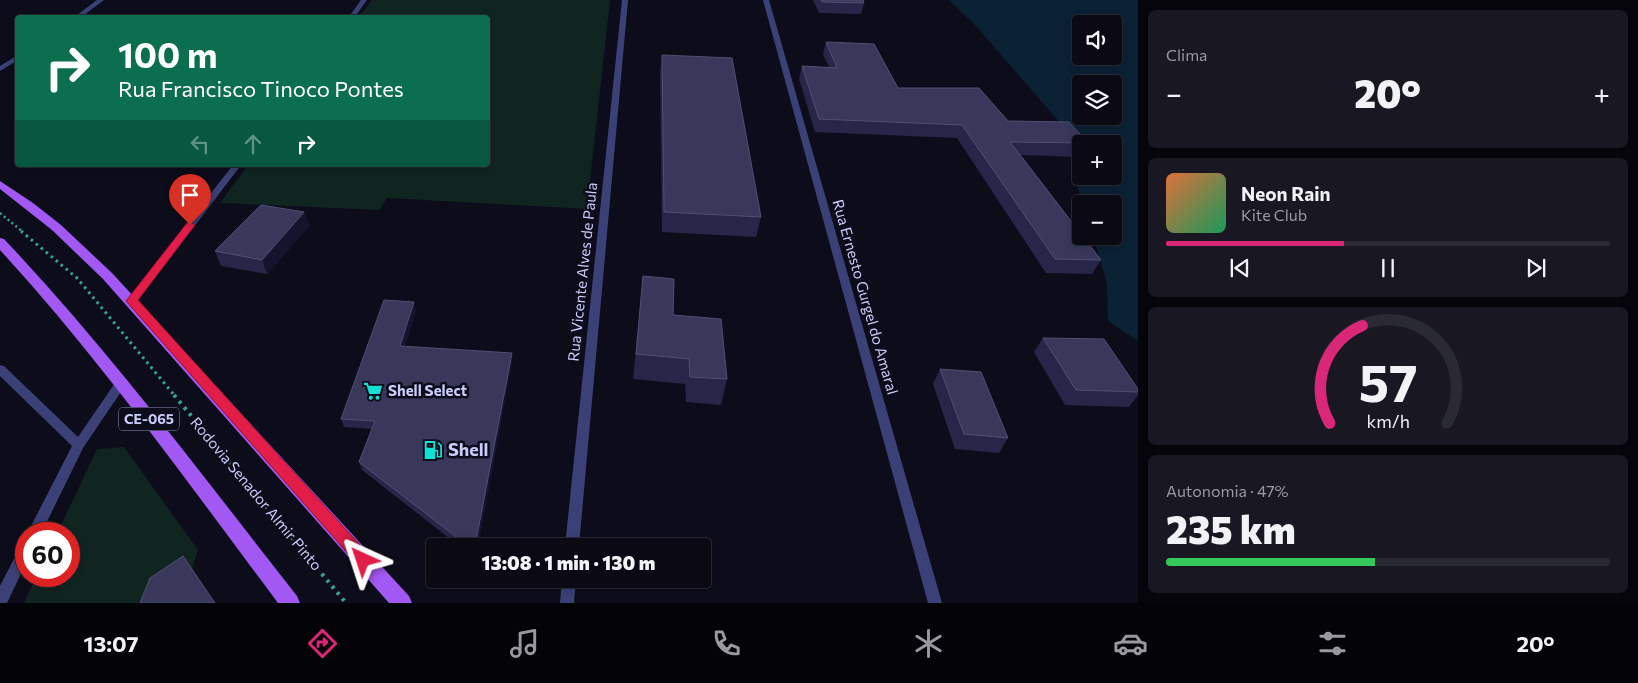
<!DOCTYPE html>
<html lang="pt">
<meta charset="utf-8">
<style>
:root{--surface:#0a0914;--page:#181722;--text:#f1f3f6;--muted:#999aa0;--line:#2a2a34;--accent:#db2777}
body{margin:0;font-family:Commissioner,sans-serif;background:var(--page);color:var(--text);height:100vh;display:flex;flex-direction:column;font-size:19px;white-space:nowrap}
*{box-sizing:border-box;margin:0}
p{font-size:16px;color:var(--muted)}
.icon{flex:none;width:28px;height:28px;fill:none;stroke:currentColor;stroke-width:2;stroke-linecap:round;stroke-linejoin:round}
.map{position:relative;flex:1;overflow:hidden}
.side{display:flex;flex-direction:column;gap:10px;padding:10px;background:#06050b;width:500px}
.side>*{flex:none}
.banner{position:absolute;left:15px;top:15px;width:475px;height:152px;border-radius:5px;box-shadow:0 2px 8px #0003,0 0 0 1px var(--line);background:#0b6e4f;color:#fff;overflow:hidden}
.tools{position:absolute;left:1072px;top:15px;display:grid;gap:10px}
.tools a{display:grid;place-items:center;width:50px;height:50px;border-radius:5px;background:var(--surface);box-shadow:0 2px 8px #0003,0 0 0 1px var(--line);font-size:25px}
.speed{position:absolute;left:15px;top:522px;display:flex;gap:10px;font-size:25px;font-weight:700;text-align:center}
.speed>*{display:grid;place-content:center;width:65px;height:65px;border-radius:50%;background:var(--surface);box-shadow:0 2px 8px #0003,0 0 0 1px var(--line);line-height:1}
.speed .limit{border:8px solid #d22;background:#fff;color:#111}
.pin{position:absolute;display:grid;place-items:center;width:42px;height:42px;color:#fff;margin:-51px -21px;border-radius:50% 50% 50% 0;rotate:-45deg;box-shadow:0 0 5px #0007}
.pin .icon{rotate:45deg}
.me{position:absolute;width:55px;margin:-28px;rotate:318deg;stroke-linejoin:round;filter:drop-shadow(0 0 4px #0008)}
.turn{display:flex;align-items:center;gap:18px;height:105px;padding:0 20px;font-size:22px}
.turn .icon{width:65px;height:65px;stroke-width:2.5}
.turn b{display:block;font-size:35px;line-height:42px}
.lanes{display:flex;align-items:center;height:48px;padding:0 20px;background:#0003;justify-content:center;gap:25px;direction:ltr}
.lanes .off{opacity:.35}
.big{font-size:38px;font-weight:800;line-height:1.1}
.side .card{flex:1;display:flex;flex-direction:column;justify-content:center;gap:8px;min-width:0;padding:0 18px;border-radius:8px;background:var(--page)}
.side .dial{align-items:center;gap:0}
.dial svg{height:130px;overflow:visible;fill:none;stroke:var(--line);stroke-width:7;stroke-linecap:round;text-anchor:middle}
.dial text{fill:var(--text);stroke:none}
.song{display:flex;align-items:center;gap:15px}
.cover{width:60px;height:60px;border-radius:8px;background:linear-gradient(135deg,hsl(20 70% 55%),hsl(150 70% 35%))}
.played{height:5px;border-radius:2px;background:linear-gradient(90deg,var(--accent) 40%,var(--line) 40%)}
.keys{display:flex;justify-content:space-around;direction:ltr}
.heat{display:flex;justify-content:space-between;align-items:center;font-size:28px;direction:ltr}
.charge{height:8px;border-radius:4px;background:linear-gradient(90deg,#34c759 47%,var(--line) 0)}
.trip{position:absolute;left:426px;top:538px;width:285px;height:50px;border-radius:5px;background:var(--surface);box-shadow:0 2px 8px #0003,0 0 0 1px var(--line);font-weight:800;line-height:50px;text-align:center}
.menu{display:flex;height:80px;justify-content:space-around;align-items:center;background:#040408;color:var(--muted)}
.menu .icon{width:35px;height:35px}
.menu .active{color:var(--accent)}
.menu b{font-size:22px;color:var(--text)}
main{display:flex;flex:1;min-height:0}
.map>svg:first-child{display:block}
.green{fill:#102420}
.water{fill:#0b2134;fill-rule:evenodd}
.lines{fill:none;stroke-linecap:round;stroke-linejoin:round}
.path-far2{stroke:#35a48d;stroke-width:2.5;stroke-dasharray:2 3;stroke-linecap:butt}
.path-far1{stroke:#35a48d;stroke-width:3;stroke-dasharray:2.5 4;stroke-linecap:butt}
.path{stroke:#35a48d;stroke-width:4;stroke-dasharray:3 5;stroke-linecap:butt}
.minor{fill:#3b4176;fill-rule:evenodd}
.primary{fill:#a259f3;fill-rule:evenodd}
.wall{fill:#272648}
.shaded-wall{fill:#15142e}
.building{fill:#39385b;stroke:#504f74}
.route{fill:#e11d48;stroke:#92132f}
.labels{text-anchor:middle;stroke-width:5;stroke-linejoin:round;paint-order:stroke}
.shield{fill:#0d0c1b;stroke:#9192b8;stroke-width:1}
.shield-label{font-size:14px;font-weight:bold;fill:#caccfb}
.street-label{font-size:15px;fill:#caccfb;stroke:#0d0c1b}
.poi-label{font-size:15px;font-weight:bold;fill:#caccfb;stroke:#0d0c1b;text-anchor:start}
.near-poi-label{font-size:18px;font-weight:bold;fill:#caccfb;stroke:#0d0c1b;text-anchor:start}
</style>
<main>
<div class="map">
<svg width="1138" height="603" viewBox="0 0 1138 603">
<rect width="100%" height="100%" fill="#0d0c1b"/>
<g class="green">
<polygon points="372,0 610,0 587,209 387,198 379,210 220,203 248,165 488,165 488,18 359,17"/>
<polygon points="124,447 198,550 192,569 161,591 156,603 24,603 36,576 69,576 69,534 57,534 97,449"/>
</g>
<path class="water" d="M949 0H1138V341L1108 321 1107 284 1093 236H1114V204H1083L1074 177 1114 176V144H1081V147L976 26ZM1081 24H1114V56H1081ZM1081 84H1114V116H1081Z"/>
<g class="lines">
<polyline class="path-far2" points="0,213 23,232"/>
<polyline class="path-far1" points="21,231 77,278 175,396"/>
<polyline class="path" points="174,395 346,603"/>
<g class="minor">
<polygon points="97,0 104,0 80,18 73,18"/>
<polygon points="361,0 367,0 354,18 348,18"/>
<polygon points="622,0 628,0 579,546 565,546"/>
<polygon points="763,0 769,0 942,603 928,603"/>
<polygon points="18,55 18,60 0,71 0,66"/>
<polygon points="233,165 241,165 136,303 128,303 127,301 128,299"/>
<polygon points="0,365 4,366 78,437 117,380 121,379 125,380 127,383 83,448 41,534 27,534 72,446 0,376"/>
<polygon points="26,543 26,563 7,603 0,603 0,586 21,545"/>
<polygon points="562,579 576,579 574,603 560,603"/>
</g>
<g class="primary">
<polygon points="0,181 33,203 61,225 112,273 409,596 412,603 389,603 103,279 52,230 0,189"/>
<path d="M0 238 4 239C110 351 202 475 297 596L300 603H278C188 483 101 360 0 250Z"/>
</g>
</g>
<g class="wall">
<polygon points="813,0 863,0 864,3 861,14 819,13"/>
<polygon points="826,42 898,88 1008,121 1088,143 1081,144 1081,157 1021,155 1101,260 1092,274 1046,273 957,138 815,132 799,79 802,66 829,67 823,54"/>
<polygon points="662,55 761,217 756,237 662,232 660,72"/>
<polygon points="304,212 309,226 267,274 221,266 215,251"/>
<polygon points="643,276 673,315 727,379 721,405 686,402 685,384 633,379"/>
<polygon points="416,311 405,346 512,353 512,362 478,546 459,546 362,470 359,462 372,429 344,427 341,419"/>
<polygon points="1043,338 1138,389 1138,395 1129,407 1065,405 1034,352"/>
<polygon points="940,369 1008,438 999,453 955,449 933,384"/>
</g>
<g class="shaded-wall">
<polygon points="304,212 309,226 267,274 262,260"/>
<polygon points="414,302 416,311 402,355 400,346"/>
<polygon points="512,353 512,362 478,546 475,546"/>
</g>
<g class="building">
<polygon points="821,0 863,0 864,3 822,2"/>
<polygon points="826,42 874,44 898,88 979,88 1008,121 1069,122 1088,143 1010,142 1081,234 1081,236 1083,236 1101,260 1055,259 962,125 819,119 802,66 837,68"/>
<polygon points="662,55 732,58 761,217 664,212"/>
<polygon points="261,205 304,212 262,260 215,251"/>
<polygon points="643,276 674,279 673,315 721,319 727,379 690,377 689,359 636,354"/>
<polygon points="384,300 414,302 400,346 512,353 475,546 468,546 359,462 375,421 341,419"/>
<polygon points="1043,338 1104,339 1138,389 1138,392 1076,390"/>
<polygon points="940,369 981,372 1008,438 964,434"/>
<polygon points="183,556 215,603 140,603 150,578"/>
</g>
<polygon class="route" points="190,222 195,225 138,300 369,555 371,560 369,565 363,567 358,565 126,301 187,223"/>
<defs>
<g id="supermarket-bare" transform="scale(1.5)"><path d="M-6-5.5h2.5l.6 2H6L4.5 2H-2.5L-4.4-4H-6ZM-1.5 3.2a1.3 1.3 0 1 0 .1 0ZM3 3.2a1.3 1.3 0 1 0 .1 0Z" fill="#11e0d6" stroke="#0d0c1b" stroke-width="2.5" paint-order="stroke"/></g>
<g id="fuel-bare" transform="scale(1.5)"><path d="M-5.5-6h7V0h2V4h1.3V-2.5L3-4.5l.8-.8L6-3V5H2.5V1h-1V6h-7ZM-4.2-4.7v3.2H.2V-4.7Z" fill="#11e0d6" stroke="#0d0c1b" stroke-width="2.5" paint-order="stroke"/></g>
</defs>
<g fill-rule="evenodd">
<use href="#supermarket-bare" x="373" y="391"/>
<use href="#fuel-bare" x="433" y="450"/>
</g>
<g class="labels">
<rect class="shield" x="119" y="407.5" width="60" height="23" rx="4"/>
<g class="shield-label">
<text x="149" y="424">CE-065</text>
</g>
<g class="street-label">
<text transform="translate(583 272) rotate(-84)" y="5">Rua Vicente Alves de Paula</text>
<text transform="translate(865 297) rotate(74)" y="5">Rua Ernesto Gurgel do Amaral</text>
<text transform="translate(256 494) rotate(50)" y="5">Rodovia Senador Almir Pinto</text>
</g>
<g class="poi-label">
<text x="388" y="396">Shell Select</text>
</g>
<g class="near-poi-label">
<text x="448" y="456">Shell</text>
</g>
</g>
</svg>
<div class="tools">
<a><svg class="icon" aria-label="sound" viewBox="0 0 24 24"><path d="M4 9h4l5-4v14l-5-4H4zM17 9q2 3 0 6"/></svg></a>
<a><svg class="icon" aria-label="layers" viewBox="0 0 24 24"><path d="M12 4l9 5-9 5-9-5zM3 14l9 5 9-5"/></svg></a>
<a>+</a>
<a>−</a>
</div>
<div class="speed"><div class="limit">60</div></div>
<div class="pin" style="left:190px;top:225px;background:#d93025"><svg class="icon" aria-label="arrive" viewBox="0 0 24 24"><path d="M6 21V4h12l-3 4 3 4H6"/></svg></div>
<svg class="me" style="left:363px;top:560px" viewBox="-20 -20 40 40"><path d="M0-17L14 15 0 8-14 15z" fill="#e11d48" stroke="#fff" stroke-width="4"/></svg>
<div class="trip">13:08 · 1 min · 130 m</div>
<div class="banner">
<div class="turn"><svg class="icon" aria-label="right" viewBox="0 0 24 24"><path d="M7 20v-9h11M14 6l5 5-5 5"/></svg><div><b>100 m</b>Rua Francisco Tinoco Pontes</div></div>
<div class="lanes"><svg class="icon off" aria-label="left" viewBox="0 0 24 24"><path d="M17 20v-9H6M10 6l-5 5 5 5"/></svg><svg class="icon off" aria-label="ahead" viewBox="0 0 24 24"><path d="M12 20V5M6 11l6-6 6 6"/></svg><svg class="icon" aria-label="right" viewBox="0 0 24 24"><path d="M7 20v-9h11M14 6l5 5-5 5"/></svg></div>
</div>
</div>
<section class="side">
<div class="card"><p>Clima</p>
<div class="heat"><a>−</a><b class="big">20°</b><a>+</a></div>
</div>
<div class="card">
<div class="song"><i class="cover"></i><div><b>Neon Rain</b><p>Kite Club</p></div></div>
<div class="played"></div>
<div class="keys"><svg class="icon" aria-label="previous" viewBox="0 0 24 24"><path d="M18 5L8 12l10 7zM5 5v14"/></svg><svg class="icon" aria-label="pause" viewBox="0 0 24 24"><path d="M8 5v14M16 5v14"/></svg><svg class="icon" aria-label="next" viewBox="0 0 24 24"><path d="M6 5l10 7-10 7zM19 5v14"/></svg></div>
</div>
<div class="card dial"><svg viewBox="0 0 100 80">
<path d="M14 69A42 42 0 1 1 86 69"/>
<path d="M14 69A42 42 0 0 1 34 9" stroke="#db2777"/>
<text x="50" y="56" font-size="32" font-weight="700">57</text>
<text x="50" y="72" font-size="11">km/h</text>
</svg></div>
<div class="card"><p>Autonomia · 47%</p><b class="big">235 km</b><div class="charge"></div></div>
</section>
</main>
<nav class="menu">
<b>13:07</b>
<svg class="icon active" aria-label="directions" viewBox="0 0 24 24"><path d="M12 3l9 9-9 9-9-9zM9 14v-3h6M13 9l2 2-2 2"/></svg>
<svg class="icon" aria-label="music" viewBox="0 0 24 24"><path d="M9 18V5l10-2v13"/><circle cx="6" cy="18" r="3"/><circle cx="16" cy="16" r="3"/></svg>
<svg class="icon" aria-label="phone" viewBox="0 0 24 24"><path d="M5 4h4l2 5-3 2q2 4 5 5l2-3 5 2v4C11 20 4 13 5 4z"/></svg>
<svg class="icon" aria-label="climate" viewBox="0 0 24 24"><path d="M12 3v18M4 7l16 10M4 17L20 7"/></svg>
<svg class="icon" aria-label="car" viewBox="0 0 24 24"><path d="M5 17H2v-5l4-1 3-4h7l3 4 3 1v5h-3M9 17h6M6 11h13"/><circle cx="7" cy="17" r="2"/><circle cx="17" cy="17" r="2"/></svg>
<svg class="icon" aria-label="filters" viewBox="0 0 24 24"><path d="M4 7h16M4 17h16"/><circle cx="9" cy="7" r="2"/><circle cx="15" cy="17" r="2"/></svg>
<b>20°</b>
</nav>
